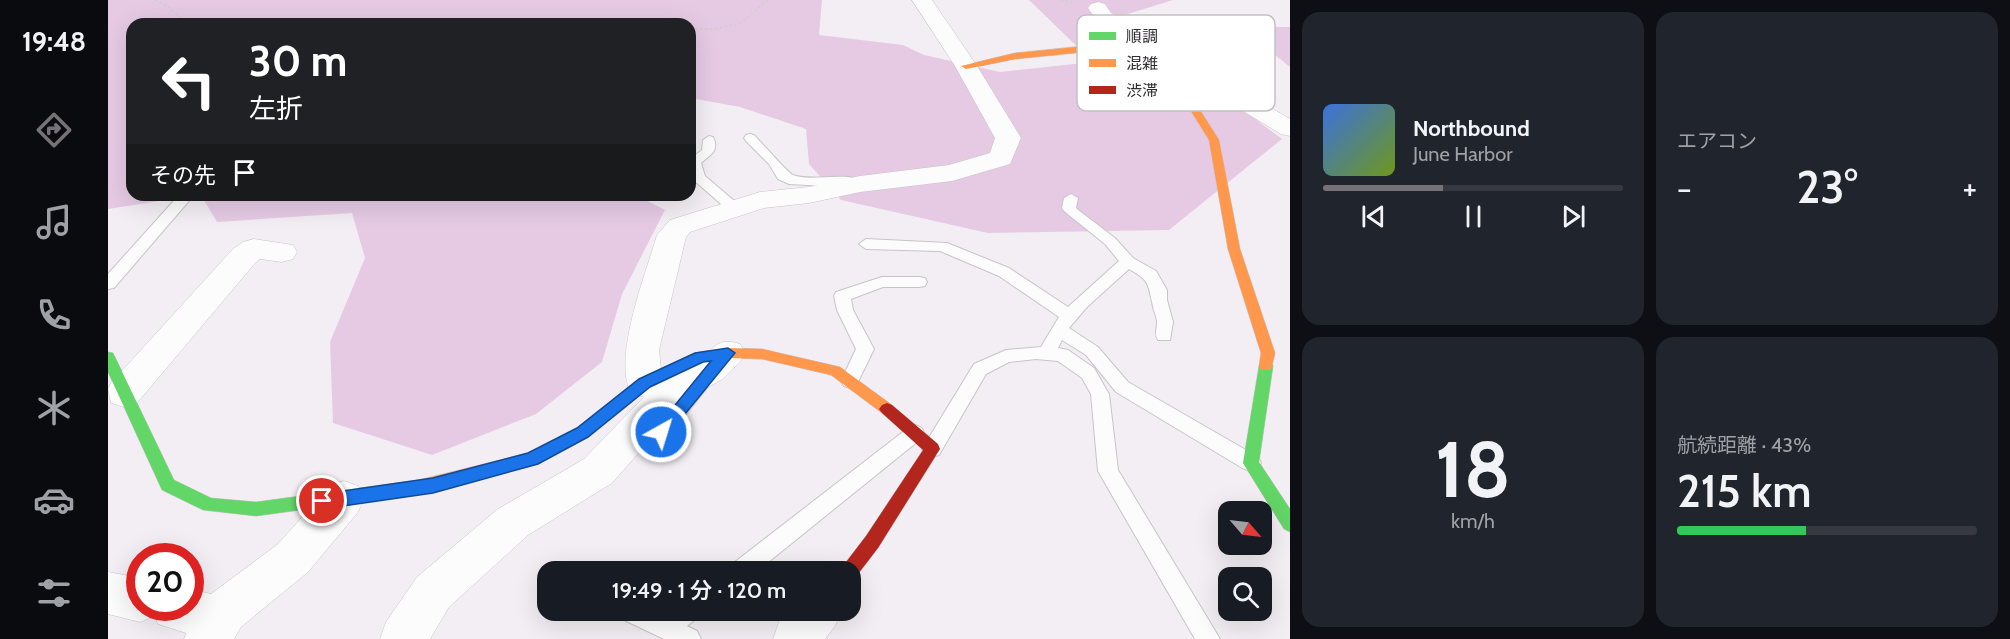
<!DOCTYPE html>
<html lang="ja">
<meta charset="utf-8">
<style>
:root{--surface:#171b24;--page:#20242c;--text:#f1f3f6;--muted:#9ea1a6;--line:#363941;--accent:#767276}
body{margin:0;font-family:Cabin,"Noto Sans JP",sans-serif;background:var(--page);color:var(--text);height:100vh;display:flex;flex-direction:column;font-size:22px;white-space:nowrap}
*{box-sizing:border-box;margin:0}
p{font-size:20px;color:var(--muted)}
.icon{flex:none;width:33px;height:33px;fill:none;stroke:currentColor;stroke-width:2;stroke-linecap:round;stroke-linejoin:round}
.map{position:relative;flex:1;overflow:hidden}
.side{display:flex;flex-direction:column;gap:12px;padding:12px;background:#0d0f14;width:720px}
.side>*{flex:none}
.guide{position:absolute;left:18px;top:18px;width:570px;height:183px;border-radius:18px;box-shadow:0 6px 24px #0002;background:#202124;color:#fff;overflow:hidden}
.needle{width:39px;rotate:118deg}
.fabs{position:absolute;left:1110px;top:501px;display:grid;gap:12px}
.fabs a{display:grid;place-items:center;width:54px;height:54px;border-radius:12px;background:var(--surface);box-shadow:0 6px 24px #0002;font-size:30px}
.speed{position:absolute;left:18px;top:543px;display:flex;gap:12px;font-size:30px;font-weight:700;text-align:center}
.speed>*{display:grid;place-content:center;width:78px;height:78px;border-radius:50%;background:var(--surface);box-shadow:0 6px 24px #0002;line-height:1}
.speed .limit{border:9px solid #d22;background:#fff;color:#111}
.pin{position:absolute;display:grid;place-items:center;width:51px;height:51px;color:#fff;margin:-26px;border:3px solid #fff;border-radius:50%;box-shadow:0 2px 6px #0007}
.me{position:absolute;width:66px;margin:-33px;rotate:39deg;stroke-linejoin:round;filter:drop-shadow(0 0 4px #0008)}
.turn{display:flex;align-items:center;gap:21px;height:126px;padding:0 24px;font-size:27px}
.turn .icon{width:78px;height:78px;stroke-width:2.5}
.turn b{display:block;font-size:42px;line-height:51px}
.then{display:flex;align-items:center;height:57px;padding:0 24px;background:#0003;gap:12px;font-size:22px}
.big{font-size:45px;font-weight:600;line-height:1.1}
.side .card{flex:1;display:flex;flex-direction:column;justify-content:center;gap:9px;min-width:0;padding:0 21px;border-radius:18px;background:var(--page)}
.side .dial{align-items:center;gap:0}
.dial b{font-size:78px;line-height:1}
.song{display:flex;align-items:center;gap:18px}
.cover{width:72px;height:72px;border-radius:9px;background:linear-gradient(135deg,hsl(220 70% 55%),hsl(80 70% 35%))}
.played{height:6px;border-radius:3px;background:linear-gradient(90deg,var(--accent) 40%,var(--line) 40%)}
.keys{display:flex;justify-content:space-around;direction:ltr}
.heat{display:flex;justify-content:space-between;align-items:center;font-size:33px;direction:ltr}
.charge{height:9px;border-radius:4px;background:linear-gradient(90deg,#34c759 43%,var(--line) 0)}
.side .tiles{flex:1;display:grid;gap:12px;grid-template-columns:repeat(2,1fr)}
.trip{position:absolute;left:429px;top:561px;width:324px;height:60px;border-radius:18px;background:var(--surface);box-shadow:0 6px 24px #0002;font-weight:600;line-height:60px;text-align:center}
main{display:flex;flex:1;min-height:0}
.dock{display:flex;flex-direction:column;width:108px;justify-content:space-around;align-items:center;background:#090b0e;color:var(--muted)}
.dock .icon{width:42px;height:42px}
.dock .active{color:var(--accent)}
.dock b{font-size:27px;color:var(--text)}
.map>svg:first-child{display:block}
.green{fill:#e6cae4}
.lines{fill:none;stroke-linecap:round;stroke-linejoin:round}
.lane-casing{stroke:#c7c4c7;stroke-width:2}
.street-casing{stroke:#c7c4c7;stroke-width:1}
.fast-casing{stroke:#c7c4c7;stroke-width:1}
.slow-casing{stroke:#c7c4c7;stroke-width:1}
.jam-casing{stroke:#c7c4c7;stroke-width:1}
.path{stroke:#d0cfd0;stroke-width:2;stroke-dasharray:2 3;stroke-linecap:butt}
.lane{fill:#fdfcfd;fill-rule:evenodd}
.street{fill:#fdfcfd;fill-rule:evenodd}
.fast{fill:#63d668;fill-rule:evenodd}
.slow{fill:#ff974d;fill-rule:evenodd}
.jam{fill:#b3261e;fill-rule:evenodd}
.route{fill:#1a73e8;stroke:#114b97;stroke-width:1.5}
.key{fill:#fff;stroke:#c2c1c2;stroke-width:1.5}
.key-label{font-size:16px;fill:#322f32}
</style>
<main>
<nav class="dock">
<b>19:48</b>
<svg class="icon active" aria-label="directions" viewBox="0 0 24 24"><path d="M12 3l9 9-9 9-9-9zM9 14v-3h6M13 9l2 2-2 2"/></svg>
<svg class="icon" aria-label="music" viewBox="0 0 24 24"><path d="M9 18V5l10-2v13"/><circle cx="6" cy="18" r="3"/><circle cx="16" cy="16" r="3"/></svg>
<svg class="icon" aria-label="phone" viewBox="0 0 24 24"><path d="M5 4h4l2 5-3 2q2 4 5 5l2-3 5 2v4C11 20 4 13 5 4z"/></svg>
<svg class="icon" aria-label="climate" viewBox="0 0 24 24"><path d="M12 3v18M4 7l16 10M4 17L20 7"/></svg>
<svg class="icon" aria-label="car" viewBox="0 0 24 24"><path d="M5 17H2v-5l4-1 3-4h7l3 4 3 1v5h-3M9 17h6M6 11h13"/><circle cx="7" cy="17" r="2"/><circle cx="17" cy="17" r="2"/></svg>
<svg class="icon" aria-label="filters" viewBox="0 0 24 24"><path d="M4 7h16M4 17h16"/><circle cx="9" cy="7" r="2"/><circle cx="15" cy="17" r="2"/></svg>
</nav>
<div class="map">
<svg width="1182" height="639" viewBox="0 0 1182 639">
<rect width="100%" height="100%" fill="#f3eef3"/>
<g class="green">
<polygon points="0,0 714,0 711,35 795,45 816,55 892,72 985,62 921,0 1065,0 1010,17 1174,139 1061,230 880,233 733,200 701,164 698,129 632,107 582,98 582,24 24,24 24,195 90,195 0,209"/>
<polygon points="1152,27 1182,27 1182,67 1146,38"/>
<polygon points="93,195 528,195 557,210 514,294 494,362 428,414 324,455 225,423 222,342 257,258 244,213 109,222"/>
</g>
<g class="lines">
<g class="lane-casing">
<g id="lane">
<path d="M642 134 646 135C653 142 681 174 685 175 703 183 743 169 758 184L751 188 681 184 670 179 661 164 638 141 636 138 638 135Z"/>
<path d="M601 136 605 137C612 151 602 155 593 163L597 176 631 205 633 208 631 211H621L589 183 582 180V159L594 150 595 140Z"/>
<path d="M963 194 970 198 968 208 970 210 1007 238 1025 258 1048 271 1059 290V300L1065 322 1062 340H1050C1046 334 1049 329 1049 321 1048 315 1045 309 1044 302 1040 282 1040 280 1021 269L979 307 961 328 990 347 1020 382 1150 457 1153 463 1150 469 1143 471 1136 469 1008 392 978 355 954 340 950 348 960 350 986 368 998 389 1001 394 1010 470 1112 639H1087L990 471 983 394 974 378 950 361 928 359 901 362 878 374 831 455 824 457 817 455 814 449 866 364 898 350 933 347 951 317 891 276 832 251 758 249 751 244 758 239 839 243 901 268 960 307 1011 261 997 244 956 211 954 208 956 198Z"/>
<polygon points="71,195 86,195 6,288 0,289 0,274"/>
<polygon points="774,277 811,277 817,278 819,282 817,286 811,287 775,287 743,299 745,310 766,349 748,386 742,388 736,386 733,381 748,349 729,310 726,296 728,292"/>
<polygon points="595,373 601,375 604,380 601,385 548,453 541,455 534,453 531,447 534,441 589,375"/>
<polygon points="807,425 814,428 816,433 814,438 648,572 620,572 623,565 800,428"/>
<polygon points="509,610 546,610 556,615 562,610 592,610 589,618 579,626 589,631 593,639 556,639 512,618"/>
</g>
</g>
<g class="street-casing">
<g id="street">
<path d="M804 0H824L869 66 913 138 902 164 844 181 752 192 701 203 656 208 582 232 578 237 551 350 554 379C565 373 577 368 588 362 607 351 606 336 632 344L637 353 632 362 615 379 578 399 504 483 420 535 341 607 322 639H272L278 622 309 577 390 509 476 459 536 397 523 393C504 358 538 273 549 235L562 220 652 192 701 187 752 176 841 165 882 153 887 138 847 66Z"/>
<polygon points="990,2 997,4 1003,13 1080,47 1141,95 1182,119 1182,136 1173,134 1125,105 1064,57 989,21 980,8 983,4"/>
<polygon points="146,239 185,245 189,252 185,259 174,262 152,259 147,263 29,403 16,407 3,403 0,389 3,383 125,249 135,242"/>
<polygon points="236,481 250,486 256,499 250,512 200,572 133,627 126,639 76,639 78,633 50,624 47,616 32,622 0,614 0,572 32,578 32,608 82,608 82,589 103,594 170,544 222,486"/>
<polygon points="681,610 734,610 727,626 717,639 665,639 671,622"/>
</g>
</g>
<g class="fast-casing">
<g id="fast">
<polygon points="0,352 5,353 7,357 66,480 103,498 148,502 311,480 317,482 319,487 317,492 311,494 148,516 95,510 54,490 0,372"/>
<polygon points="1158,361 1163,362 1165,366 1151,462 1182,509 1182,532 1176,529 1135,463 1151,366 1153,362"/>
</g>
</g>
<g class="slow-casing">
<g id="slow">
<polygon points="977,46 1008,53 1085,99 1111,140 1132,249 1167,353 1163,370 1153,370 1151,366 1153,353 1120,249 1101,140 1078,103 1002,57 977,52 907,59 858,69 853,66 907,53"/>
<polygon points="620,348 654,349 732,367 784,405 787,409 784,413 779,415 774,413 723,375 654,359 620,358 595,362 541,387 479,437 430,464 311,494 305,492 303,487 305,482 311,480 420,453 469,429 531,379 587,353"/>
</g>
</g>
<g class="jam-casing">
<polygon id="jam" points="779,403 784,405 830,444 832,449 770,548 747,578 742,580 742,572 732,572 735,566 758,536 815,450 774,413 771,409 774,405"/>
</g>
<g class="path">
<polyline points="47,0 61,7 79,24"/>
<polyline points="953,0 967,3"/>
<polyline points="336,24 364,20 497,24"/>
<polyline points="582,29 607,29 633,23 660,0"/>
</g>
<use href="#lane" class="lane"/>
<use href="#street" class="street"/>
<use href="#fast" class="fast"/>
<use href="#slow" class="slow"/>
<use href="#jam" class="jam"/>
</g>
<polygon class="route" points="620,348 627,353 559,436 553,438 548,436 545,432 603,361 595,362 542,387 480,437 430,464 325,493 214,509 208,507 205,501 208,496 214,494 325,478 420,453 469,428 531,379 587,353"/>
<rect x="969" y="15" width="198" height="96" rx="9" class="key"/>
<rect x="981" y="32" width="27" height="8" fill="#63d668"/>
<rect x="981" y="59" width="27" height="8" fill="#ff974d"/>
<rect x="981" y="86" width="27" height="8" fill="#b3261e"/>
<g class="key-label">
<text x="1018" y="42">順調</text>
<text x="1018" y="69">混雑</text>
<text x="1018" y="96">渋滞</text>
</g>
</svg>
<div class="fabs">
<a><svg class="needle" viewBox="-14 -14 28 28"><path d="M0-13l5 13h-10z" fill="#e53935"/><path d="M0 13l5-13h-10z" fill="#9ea1a6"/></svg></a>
<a><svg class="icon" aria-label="search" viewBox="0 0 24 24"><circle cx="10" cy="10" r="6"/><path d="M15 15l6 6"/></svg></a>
</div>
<div class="speed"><div class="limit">20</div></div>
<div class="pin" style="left:214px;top:501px;background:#d93025"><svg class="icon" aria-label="arrive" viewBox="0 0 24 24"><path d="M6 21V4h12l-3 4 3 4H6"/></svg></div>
<svg class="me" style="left:553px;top:432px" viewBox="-20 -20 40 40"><circle r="17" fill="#1a73e8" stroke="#fff" stroke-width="3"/><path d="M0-11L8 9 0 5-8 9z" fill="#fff"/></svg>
<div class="trip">19:49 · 1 分 · 120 m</div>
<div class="guide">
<div class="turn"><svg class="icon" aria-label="left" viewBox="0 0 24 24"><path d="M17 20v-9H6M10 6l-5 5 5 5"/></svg><div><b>30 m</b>左折</div></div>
<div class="then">その先<svg class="icon" aria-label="arrive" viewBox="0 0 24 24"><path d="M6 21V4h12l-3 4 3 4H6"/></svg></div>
</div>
</div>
<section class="side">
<div class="tiles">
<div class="card">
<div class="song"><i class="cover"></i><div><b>Northbound</b><p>June Harbor</p></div></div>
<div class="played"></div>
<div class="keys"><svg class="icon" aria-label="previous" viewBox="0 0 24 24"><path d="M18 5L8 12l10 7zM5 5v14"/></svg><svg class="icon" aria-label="pause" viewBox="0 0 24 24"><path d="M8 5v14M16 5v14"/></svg><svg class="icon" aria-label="next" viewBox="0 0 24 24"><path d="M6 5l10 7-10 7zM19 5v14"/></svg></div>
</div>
<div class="card"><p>エアコン</p>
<div class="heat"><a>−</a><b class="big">23°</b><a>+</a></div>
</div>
<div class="card dial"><b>18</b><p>km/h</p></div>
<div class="card"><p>航続距離 · 43%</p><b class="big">215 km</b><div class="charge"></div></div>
</div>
</section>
</main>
